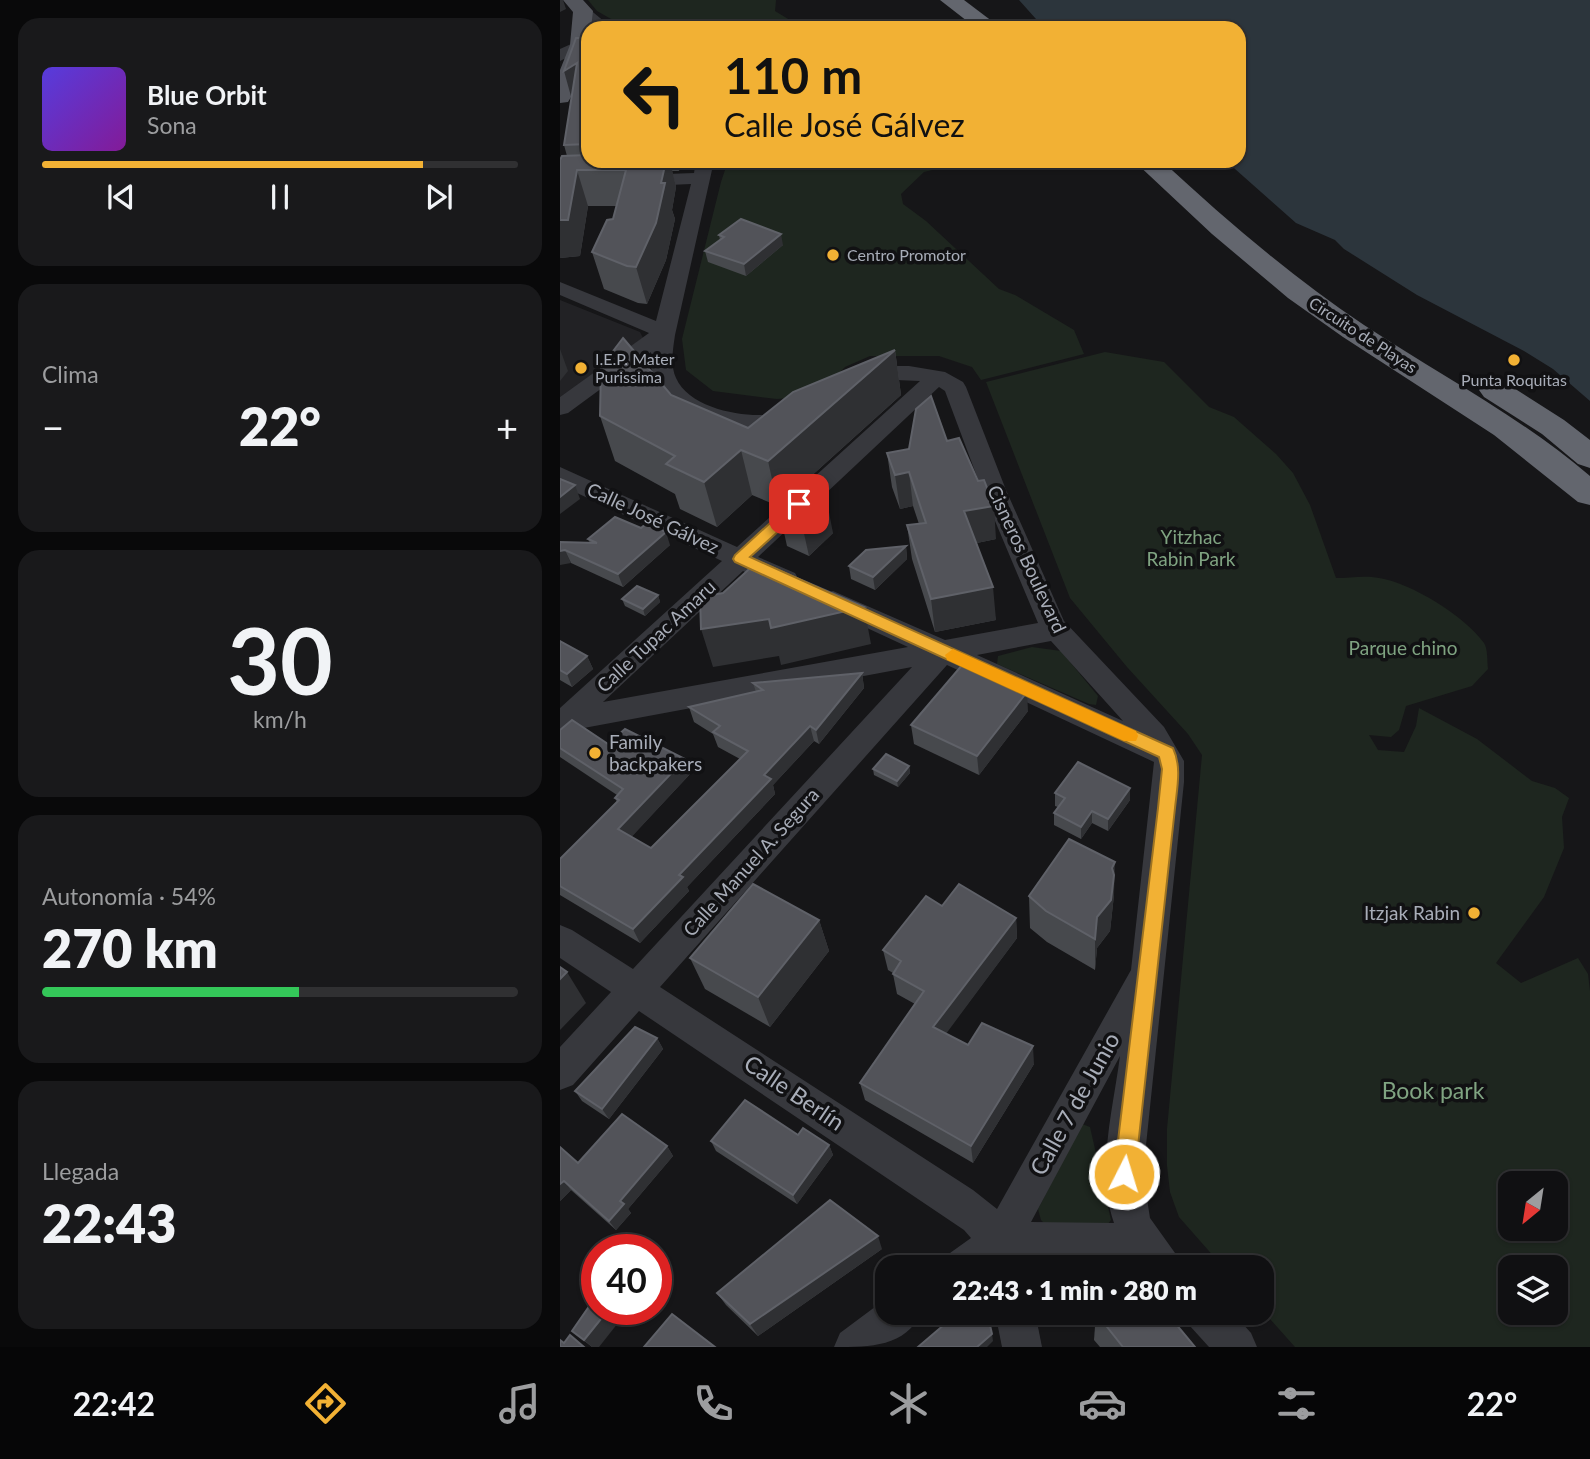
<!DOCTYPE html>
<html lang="es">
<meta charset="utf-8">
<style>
:root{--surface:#101012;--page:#19191b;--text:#f1f3f6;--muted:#9c9d9f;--line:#303032;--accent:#f2b134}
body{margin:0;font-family:Lato,sans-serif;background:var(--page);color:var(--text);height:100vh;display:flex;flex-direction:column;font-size:26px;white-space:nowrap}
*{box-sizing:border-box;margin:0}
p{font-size:23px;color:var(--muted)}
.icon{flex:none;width:38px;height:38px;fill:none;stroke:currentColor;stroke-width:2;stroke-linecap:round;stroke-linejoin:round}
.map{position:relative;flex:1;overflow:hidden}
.panel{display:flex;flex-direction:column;gap:18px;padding:18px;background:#09090a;width:560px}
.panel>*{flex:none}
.guide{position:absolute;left:21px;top:21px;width:665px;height:147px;border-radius:21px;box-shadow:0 2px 5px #0004,0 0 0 2px var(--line);background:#f2b134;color:#111;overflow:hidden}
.needle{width:46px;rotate:210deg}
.tools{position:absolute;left:938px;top:1171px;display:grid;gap:14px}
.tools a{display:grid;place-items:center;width:70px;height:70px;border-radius:14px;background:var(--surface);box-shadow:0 2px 5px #0004,0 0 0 2px var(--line);font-size:35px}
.speed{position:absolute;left:21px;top:1234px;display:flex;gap:14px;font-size:35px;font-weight:700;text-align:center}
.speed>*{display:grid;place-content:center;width:91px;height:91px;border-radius:50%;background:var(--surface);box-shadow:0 2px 5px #0004,0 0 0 2px var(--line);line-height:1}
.speed .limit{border:10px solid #d22;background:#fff;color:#111}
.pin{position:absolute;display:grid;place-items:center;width:60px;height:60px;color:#fff;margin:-30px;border-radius:14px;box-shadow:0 4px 10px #0006}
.me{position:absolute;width:77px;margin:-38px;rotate:5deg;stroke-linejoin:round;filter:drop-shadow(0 0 5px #0008)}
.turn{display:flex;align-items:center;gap:24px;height:147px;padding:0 28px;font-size:32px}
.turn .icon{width:91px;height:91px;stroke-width:2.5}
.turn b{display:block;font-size:49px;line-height:60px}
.big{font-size:52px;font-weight:800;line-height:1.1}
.panel .tile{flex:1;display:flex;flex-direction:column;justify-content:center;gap:10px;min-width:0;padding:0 24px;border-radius:21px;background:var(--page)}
.panel .dial{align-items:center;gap:0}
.dial b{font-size:91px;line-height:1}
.song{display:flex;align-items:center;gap:21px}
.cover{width:84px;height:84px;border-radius:10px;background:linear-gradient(135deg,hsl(250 70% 55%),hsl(290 70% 35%))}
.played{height:7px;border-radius:4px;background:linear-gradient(90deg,var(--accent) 80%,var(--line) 80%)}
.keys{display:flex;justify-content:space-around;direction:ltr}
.heat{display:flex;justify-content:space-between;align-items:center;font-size:38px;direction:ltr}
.charge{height:10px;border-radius:5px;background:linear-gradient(90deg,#34c759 54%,var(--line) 0)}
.trip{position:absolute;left:315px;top:1255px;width:399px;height:70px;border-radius:21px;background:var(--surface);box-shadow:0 2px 5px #0004,0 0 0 2px var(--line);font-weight:800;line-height:70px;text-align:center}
.menu{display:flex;height:112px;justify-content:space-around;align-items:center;background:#060607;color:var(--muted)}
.menu .icon{width:49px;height:49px}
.menu .selected{color:var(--accent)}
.menu b{font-size:32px;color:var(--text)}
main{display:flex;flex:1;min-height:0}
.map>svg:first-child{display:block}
.built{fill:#222225}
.green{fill:#1e261f;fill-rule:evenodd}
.water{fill:#2c353c}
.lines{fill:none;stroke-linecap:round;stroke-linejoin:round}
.minor{fill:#37383d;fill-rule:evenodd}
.major{fill:#53555c;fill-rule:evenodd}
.highway{fill:#63666e;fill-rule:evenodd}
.wall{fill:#47494d}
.shaded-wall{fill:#2f3033}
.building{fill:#525359;stroke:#5f6168;stroke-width:2}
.route{fill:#f2b134;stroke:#9d7322;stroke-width:2}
.slow{fill:#f59e0b}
.poi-dot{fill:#f2b134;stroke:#111113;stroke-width:2.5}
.labels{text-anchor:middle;stroke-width:7;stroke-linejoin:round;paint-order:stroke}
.far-poi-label{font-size:16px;fill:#a8adb8;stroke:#111113;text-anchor:start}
.far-street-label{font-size:16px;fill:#a8adb8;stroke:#111113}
.street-label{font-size:19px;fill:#a8adb8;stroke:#111113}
.park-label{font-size:19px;fill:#7fa381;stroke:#111113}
.poi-label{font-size:19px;fill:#a8adb8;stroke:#111113;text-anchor:start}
.near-park-label{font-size:23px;fill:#7fa381;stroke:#111113}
.near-street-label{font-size:23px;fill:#a8adb8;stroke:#111113}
</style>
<main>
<section class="panel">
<div class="tile">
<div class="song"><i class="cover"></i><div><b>Blue Orbit</b><p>Sona</p></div></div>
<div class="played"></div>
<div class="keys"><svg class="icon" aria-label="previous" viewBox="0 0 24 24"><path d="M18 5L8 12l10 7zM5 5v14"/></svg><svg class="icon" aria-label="pause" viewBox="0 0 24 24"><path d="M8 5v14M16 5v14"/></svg><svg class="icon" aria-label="next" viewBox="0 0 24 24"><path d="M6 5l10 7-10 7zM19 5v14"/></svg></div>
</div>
<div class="tile"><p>Clima</p>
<div class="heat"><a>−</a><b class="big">22°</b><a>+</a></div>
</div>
<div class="tile dial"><b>30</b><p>km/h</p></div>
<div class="tile"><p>Autonomía · 54%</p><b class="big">270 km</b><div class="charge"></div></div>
<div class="tile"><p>Llegada</p><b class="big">22:43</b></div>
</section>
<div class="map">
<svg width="1030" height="1347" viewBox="0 0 1030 1347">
<rect width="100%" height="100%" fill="#161618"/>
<polygon class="built" points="0,300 80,332 83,338 0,397"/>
<g class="green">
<polygon points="28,0 216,0 215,11 243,28 67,28 37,11"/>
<polygon points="226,161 409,161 364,172 341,194 343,204 366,221 439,289 455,295 514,330 524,354 421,380 412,367 379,356 310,356 285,367 274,378 229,398 217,399 153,391 126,370 122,339 161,182 166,167 219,165"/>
<path d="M545 352 604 362 649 407 674 417 716 454 733 473 750 505 776 578C790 578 805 575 819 578 851 583 905 616 924 643 928 649 927 661 928 669L912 686 846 706 839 730 831 737 809 735 818 750 844 752 856 726 859 708 917 739 972 781 995 788 1009 798 1002 817 1004 848 984 897 936 963 961 983 1018 958 1028 974 1030 991V1347H735L702 1310V1267H663L619 1217 610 1192 607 1166V1129L642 755 628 734 567 667 510 598 426 382ZM950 1183H996V1228H950ZM950 1267H996V1312H950Z"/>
<polygon points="472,647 501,651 538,696 536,705 529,704 437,664 438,656"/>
<polygon points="522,1124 530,1127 551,1220 547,1225 488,1227 481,1220 478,1209"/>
</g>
<polygon class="water" points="459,0 1030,0 1030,401 993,369 964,351 857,295 784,249 775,240 736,223 666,161 679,161 679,89 681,88 679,28 499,28 476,19"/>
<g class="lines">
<g class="minor">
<polygon points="23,6 28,8 52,28 34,28 15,11"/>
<polygon points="20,40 26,42 28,45 26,48 0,61 0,49"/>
<path d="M136 161H154L115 335C113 349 110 365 116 378 128 406 175 416 202 415 215 415 227 409 239 412L243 417 239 422C227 426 215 429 202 430 158 431 84 408 91 352L8 413 0 415V397L89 333 0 295V282L96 321 131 184 0 190V178L134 173Z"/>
<path d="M349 366 385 372 403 382 406 387 446 490 504 621 604 727 624 761V782L583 1174 590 1218 615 1253 621 1267H576L573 1262 464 1261 466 1267H384L390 1253 411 1238 404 1230 79 1011 13 1085 0 1090V1047L51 992 0 958V925L12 930 73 969 352 667 13 730 0 736V708L162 561 0 485V467L177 547 360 381 336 380 301 388 293 386 290 381C301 366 332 366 349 366ZM379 387 385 391 422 490 478 623 385 640 273 591 264 594 260 601 264 608 348 647 43 702 183 571C199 578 217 592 235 587L239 580 235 573 198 557ZM491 641 563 721 417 655ZM387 665 594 762 571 970 437 1209 413 1190 100 987ZM560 1056C553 1110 536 1170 554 1223L471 1222Z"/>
<path d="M327 1298V1312H362C345 1347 311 1347 274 1347L280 1333Z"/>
<polygon points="435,1312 475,1312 482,1347 442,1347"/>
<polygon points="624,1312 672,1312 691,1333 697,1347 649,1347 630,1326"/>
</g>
<polygon class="major" points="3,0 23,0 33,11 31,28 28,28 28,50 11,97 8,102 0,103 0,70 10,45 13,12"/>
<g class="highway">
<polygon points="380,0 404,0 441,28 416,28"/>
<path d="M574 161H602C666 220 732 277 804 325 880 375 961 417 1030 476V505L1018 502 934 435 783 337 728 298 652 234Z"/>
<polygon points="935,381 946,383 1004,420 1030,440 1030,468 1018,464 982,434 924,397 919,390 924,383"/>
</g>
</g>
<g class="wall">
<polygon points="28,38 28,161 121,161 119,171 112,171 116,187 112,210 115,219 106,260 87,304 78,303 44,289 32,252 53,219 56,206 28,206 20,256 0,258 0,160 7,156 4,145"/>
<polygon points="159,235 223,245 186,276 148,262 145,251 160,240"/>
<polygon points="335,350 341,395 218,506 192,495 157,527 120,509 115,494 55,461 40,416 111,395 188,428"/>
<polygon points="387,441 436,539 417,543 436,620 375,632 352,559 347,525 359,524 353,506 340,509 332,487 327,453"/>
<polygon points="219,510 273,533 249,556 227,546"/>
<polygon points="28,539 110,545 63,587 11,563 0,542 30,543"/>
<polygon points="346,546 347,559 315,590 291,579 289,566"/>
<polygon points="98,595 100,602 85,616 65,606 62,599"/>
<polygon points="0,641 27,656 33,669 12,687 0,680"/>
<polygon points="302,673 304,688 259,744 254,741 213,785 215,794 127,887 129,891 80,943 0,895 0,859 57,802 55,798 57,795 0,757 0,730 48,744 125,759 131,773 71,837 91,848 180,759 158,747 153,734 134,722 129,707 196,692 193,683"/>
<polygon points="468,711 419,775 354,744 351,725"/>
<polygon points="349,766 350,773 338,787 314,775 313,769"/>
<polygon points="570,788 570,800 548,831 532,823 521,839 494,825 494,813 498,807 495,806 495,793"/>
<polygon points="554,895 550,931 537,948 535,970 487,942 470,928 469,896"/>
<polygon points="382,906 456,918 457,938 385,1034 408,1045 474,1064 413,1163 305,1100 300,1083 355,1004 337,994 333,974 333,973 328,970 323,950"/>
<polygon points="259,920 269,951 210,1027 145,989 130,958"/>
<polygon points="97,1038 103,1049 49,1119 22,1101 15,1091"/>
<polygon points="238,1135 269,1145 273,1155 237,1204 156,1151 151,1141"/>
<polygon points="107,1146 113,1156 68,1209 71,1213 56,1230 11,1190 0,1201 0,1147 18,1163"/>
<polygon points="322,1249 198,1336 166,1305 157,1293"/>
<polygon points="536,1313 635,1347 540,1347 534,1340"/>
<polygon points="12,1331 39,1347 32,1347"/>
</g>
<g class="shaded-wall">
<polygon points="0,0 3,0 6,9 0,12"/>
<polygon points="17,63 12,100 4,71"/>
<polygon points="106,161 110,161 116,187 112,210 115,219 106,260 87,304 76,267 101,183"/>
<polygon points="117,161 121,161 119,171"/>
<polygon points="17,170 28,206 20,256 0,258 0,220"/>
<polygon points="221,234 223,245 186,276 184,264"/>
<polygon points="0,349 8,371 0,381"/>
<polygon points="335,350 341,395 218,506 208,461"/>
<polygon points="181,450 192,495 157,527 144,482"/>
<polygon points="349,472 353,506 340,509 335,475"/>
<polygon points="15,485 20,499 0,514 0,497"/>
<polygon points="266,497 273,533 249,556 241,520"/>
<polygon points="434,506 436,539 407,545 404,511"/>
<polygon points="106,532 110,545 63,587 58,574"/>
<polygon points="346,546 347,559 315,590 313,577"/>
<polygon points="5,550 11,563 0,565 0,551"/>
<polygon points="433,587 436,620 375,632 371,599"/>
<polygon points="98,595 100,602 85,616 83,609"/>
<polygon points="304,607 311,644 221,665 219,656 153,667 141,629 209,619"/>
<polygon points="27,656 33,669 12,687 7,674"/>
<polygon points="302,673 304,688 259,744 256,730"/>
<polygon points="467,692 468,711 419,775 417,756"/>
<polygon points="250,726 254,741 213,785 215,794 127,887 129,891 80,943 73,929 204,775"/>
<polygon points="125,759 131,773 65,844 58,829"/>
<polygon points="349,766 350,773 338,787 337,781"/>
<polygon points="570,788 570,800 548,831 548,819"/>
<polygon points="532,811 532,823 521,839 521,827"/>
<polygon points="555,862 554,895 550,931 537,948 535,970 535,939 537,917 552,868"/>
<polygon points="456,918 457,938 377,1046 373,1027"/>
<polygon points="259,920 269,951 210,1027 198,997"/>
<polygon points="7,972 26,1003 0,1030 0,979"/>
<polygon points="97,1038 103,1049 49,1119 42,1109"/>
<polygon points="473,1046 474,1064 413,1163 411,1146"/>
<polygon points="269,1145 273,1155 237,1204 233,1195"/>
<polygon points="107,1146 113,1156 68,1209 71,1213 56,1230 49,1221 60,1201"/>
<polygon points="4,1181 11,1190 0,1201 0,1184"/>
<polygon points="318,1236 322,1249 198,1336 190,1324"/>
<polygon points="49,1309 69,1309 39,1347 32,1347 24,1340"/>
<polygon points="432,1334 433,1341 427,1347 417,1347"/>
</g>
<g class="building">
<polygon points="16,38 28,38 28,144 4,145 17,63 4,71"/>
<polygon points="28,155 28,161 106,161 101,183 105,183 96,223 76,267 67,266 32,252 47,220 53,219 66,170 17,170 8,220 0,220 0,160 2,156"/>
<polygon points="181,219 221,234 184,264 145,251 164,237 159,235"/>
<polygon points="63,338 111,395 188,428 233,392 335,350 208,461 181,450 144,482 106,464 115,456 40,416 41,367"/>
<polygon points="371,396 387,441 399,438 418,481 424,480 434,506 404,511 433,587 371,599 347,525 366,523 349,472 335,475 327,453 349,449 356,409"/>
<polygon points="0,479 15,485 0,497"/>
<polygon points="245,488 266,497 241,520 219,510"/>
<polygon points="55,517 81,528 87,523 106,532 58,574 5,550 0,551 0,542 37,543 28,539"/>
<polygon points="346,546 313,577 289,566 306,550"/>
<polygon points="198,561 304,607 211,628 209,619 141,629 140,597 163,593"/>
<polygon points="77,586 98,595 83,609 62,599"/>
<polygon points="0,641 27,656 7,674 0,670"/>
<polygon points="403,664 467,692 417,756 351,725"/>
<polygon points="302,673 256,730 250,726 204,775 211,779 119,875 123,877 73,929 0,886 0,859 59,800 55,798 63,789 0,748 0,730 12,720 48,744 65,729 125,759 58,829 91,848 188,751 153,732 160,726 129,707 203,690 193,683"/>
<polygon points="326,754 349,766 337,781 313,769"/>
<polygon points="518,762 570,788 548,819 532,811 521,827 494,813 505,798 495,793"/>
<polygon points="509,839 555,862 552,868 554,875 551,900 537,917 535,939 486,911 469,896"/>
<polygon points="193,884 259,920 198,997 130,958"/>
<polygon points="399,884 456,918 373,1027 408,1045 422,1023 473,1046 411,1146 300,1083 364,991 333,974 341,961 323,950 366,896 382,906"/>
<polygon points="0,967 7,972 0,979"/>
<polygon points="75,1027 97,1038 42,1109 15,1091"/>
<polygon points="185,1100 238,1135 243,1128 269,1145 233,1195 151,1141"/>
<polygon points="62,1114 107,1146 60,1201 64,1204 49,1221 4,1181 0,1184 0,1147 18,1163"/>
<polygon points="270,1200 318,1236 190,1324 157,1293"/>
<polygon points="37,1295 37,1309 49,1309 24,1340 12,1331"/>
<polygon points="399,1312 427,1312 432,1334 417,1347 358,1347"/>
<polygon points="536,1312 606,1312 635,1347 563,1347 536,1313"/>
<polygon points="112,1314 155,1347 84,1347"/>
<polygon points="10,1335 24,1347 0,1347 0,1340 4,1343"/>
</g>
<path class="route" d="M239 499 244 501V508L190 557 613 748C622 767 617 788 615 808L575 1174 572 1181 564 1185 557 1181 554 1174 598 808 602 769 599 757 175 562 173 559 175 555 234 501Z"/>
<polygon class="slow" points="393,649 576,731 578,736 576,741 564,741 387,660 385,655"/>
<g class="poi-dot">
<circle cx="273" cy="255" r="7"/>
<circle cx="954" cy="360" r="7"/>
<circle cx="21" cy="368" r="7"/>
<circle cx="35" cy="753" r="7"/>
<circle cx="914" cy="913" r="7"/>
</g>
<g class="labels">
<g class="far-poi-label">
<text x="287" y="261">Centro Promotor</text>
<text x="35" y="365">I.E.P. Mater<tspan x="35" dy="18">Purissima</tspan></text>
<text x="954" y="386" text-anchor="middle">Punta Roquitas</text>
</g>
<g class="far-street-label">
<text transform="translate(803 335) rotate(33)" y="6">Circuito de Playas</text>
</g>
<g class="street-label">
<text transform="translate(93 518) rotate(25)" y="7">Calle José Gálvez</text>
<text transform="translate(467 559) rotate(65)" y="7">Cisneros Boulevard</text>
<text transform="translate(96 636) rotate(-43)" y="7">Calle Tupac Amaru</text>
<text transform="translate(191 862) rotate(-48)" y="7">Calle Manuel A. Segura</text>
</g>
<g class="park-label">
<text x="631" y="544">Yitzhac<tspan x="631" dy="22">Rabin Park</tspan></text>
<text x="843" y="655">Parque chino</text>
</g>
<g class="poi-label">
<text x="49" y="749">Family<tspan x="49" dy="22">backpakers</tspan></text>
<text x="900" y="920" text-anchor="end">Itzjak Rabin</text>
</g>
<g class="near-park-label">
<text x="873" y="1099">Book park</text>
</g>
<g class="near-street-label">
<text transform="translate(234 1093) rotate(34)" y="8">Calle Berlín</text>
<text transform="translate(515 1104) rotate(-61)" y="8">Calle 7 de Junio</text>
</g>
</g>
</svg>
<div class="tools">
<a><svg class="needle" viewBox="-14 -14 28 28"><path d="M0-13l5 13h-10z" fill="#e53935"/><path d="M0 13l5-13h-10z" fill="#9c9d9f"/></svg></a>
<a><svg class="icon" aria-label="layers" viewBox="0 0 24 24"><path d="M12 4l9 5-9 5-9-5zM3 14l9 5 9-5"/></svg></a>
</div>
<div class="speed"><div class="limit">40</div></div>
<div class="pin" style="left:239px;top:504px;background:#d93025"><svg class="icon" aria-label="arrive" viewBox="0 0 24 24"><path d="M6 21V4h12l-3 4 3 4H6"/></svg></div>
<svg class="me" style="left:564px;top:1174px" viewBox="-20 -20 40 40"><circle r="17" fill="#f2b134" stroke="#fff" stroke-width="3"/><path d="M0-11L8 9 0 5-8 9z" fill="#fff"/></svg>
<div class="trip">22:43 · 1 min · 280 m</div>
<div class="guide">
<div class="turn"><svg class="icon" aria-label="left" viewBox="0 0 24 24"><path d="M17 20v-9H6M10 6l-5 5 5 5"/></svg><div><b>110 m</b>Calle José Gálvez</div></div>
</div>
</div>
</main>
<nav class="menu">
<b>22:42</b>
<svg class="icon selected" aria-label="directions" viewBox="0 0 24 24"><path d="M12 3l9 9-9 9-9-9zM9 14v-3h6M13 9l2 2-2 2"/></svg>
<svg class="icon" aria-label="music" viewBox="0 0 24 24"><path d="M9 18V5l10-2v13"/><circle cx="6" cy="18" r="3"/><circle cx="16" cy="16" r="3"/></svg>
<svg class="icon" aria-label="phone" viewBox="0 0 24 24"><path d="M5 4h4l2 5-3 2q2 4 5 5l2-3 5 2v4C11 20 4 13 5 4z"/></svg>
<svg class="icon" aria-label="climate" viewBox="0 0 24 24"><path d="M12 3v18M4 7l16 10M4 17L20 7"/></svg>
<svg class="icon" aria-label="car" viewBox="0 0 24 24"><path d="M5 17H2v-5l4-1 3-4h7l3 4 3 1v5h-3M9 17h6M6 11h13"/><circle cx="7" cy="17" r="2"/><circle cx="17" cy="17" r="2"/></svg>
<svg class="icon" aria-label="filters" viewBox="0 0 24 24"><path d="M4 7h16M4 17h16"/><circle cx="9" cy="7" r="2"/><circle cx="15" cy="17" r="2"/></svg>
<b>22°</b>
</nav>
